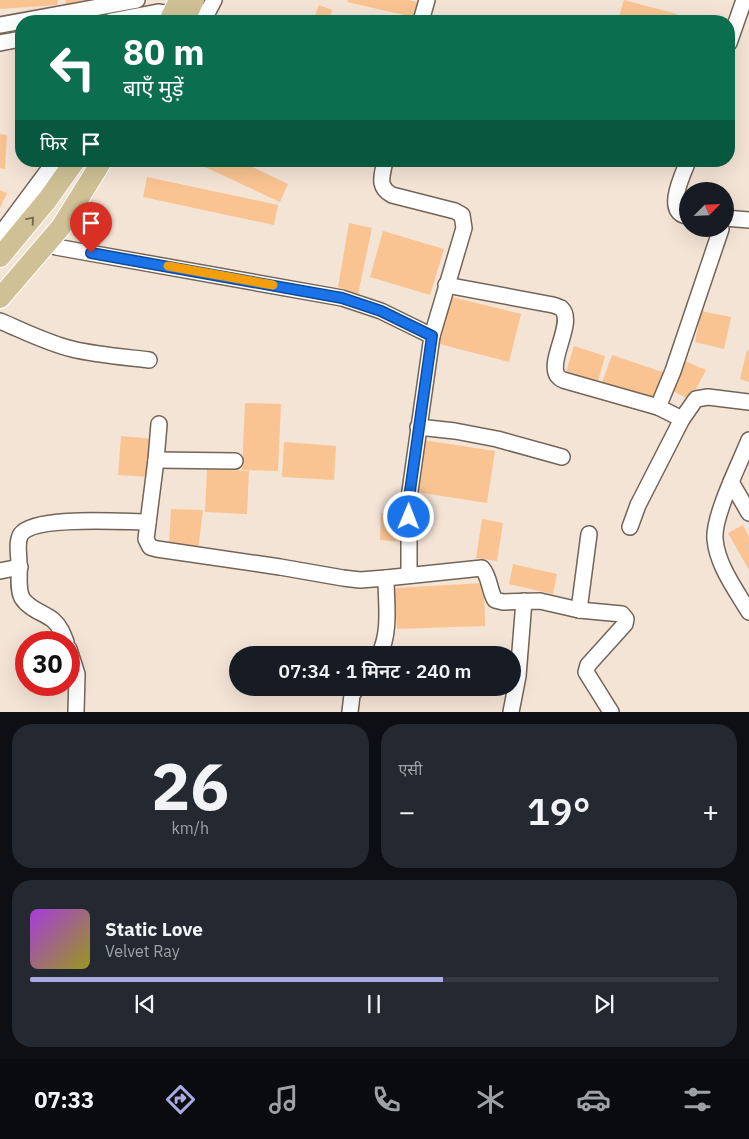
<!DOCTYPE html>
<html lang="hi">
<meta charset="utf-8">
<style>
:root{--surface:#171b24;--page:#242831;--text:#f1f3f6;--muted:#9ea1a6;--line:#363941;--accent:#a9abe2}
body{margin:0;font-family:"IBM Plex Sans","Noto Sans Devanagari",sans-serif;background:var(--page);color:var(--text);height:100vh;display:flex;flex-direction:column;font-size:19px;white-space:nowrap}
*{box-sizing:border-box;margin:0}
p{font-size:16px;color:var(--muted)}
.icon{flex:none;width:28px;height:28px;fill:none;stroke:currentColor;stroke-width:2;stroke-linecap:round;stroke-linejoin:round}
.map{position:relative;height:712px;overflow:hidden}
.panel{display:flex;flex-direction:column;gap:12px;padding:12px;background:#0d0f14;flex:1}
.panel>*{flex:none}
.top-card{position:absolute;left:15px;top:15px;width:720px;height:152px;border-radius:20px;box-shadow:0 5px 20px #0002;background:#0b6e4f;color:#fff;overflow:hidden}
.needle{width:32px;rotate:66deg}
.fabs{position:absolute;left:679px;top:182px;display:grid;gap:10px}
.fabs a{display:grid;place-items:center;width:55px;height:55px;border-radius:50%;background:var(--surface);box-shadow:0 5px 20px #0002;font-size:25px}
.speed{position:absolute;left:15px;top:631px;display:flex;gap:10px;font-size:25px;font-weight:700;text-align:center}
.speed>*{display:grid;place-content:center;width:65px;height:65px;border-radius:50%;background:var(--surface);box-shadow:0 5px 20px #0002;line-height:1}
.speed .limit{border:8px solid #d22;background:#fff;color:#111}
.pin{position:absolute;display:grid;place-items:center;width:42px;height:42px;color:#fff;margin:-51px -21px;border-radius:50% 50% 50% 0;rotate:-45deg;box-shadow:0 0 5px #0007}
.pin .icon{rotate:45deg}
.me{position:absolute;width:55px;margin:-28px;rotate:1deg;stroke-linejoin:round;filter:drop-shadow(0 0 4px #0008)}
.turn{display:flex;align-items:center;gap:18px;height:105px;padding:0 25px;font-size:22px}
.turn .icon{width:65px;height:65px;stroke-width:2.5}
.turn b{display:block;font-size:35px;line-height:42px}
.then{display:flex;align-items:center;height:48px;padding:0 25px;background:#0003;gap:10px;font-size:19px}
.big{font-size:38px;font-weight:600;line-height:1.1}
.panel .card{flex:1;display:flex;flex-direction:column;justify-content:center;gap:8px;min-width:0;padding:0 18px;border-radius:20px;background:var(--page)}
.panel .dial{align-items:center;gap:0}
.dial b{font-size:65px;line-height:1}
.song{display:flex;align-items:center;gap:15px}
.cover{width:60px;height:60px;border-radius:8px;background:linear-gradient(135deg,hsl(280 70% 55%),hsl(60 70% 35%))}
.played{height:5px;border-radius:2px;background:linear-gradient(90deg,var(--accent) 60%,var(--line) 60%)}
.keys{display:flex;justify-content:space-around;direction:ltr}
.heat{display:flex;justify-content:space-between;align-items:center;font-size:28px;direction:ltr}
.panel .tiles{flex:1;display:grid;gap:12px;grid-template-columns:1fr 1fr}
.card:last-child{grid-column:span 2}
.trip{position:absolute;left:229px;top:646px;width:292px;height:50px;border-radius:25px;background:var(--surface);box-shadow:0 5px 20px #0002;font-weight:600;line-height:50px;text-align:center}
.tab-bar{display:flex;height:80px;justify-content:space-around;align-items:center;background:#090b0e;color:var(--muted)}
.tab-bar .icon{width:35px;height:35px}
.tab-bar .active{color:var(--accent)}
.tab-bar b{font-size:22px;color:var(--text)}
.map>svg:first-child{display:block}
.building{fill:#f9c491}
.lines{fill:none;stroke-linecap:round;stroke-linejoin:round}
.minor-casing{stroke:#726458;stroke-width:18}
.major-casing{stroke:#fff;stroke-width:22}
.minor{stroke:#fff;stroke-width:15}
.major{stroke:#cfc195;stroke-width:20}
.major-bridge-casing{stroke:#fff;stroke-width:22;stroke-linecap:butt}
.major-bridge{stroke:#cfc195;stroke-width:20}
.oneway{stroke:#756c53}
.route-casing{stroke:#114b97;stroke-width:12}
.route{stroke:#1a73e8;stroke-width:9}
.slow{stroke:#f59e0b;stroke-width:9}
</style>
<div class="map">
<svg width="749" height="712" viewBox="0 0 749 712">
<rect width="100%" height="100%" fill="#f4e4d6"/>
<g class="building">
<polygon points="0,0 58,0 57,5 0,9"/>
<polygon points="66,0 90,0 89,3 65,4"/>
<polygon points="348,0 409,0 417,2 413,17 347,2"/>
<polygon points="624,0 677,14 675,21 624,21 618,20"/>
<polygon points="319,5 332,10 329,21 314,18"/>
<polygon points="0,134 7,135 5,169 0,168"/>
<polygon points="192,161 240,161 288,184 280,202"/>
<polygon points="147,177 278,205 274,225 143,197"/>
<polygon points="0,190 7,193 0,208"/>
<polygon points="349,223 372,228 358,294 338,287"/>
<polygon points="383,231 444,249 430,295 370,277"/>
<polygon points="444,295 521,314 509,362 432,342"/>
<polygon points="701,311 731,317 724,349 695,342"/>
<polygon points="574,346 605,356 598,381 566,372"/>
<polygon points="747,350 749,351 749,382 740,379"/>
<polygon points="612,355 665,373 655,403 601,385"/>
<polygon points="683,360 706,370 690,400 669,389"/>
<polygon points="245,403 281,404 278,471 242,470"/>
<polygon points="121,436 154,439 151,477 118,475"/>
<polygon points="417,439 495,451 487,503 410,491"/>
<polygon points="284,442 336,446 334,480 282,477"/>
<polygon points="207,469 249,471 247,514 205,512"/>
<polygon points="171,509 203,510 198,550 169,546"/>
<polygon points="381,513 406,515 405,542 380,540"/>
<polygon points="482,519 503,523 497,561 476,558"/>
<polygon points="743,525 749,537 749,570 728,533"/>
<polygon points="513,564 557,574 553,594 509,584"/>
<polygon points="484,583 485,626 397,629 394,588"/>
</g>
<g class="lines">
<g class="minor-casing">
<g id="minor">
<polyline points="111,21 158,12 205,19"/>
<polyline points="203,21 214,0"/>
<polyline points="421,21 427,0"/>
<polyline points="0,25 137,0"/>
<polyline points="0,43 21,39"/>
<polyline points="729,43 744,0"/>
<path d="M385 161C382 176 377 187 392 195L455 211 462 215 464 228 432 336 409 498V575"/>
<path d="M688 216C663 214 683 174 688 161"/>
<polyline points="725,218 749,220"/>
<polyline points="0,235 55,161"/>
<polyline points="56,247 342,298 381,311 432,336"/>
<path d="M446 285 553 305C556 306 559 307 561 308 576 321 548 359 557 375 557 376 562 380 563 380L658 407 682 419 696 399 708 397 749 402"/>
<path d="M0 321C24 331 47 343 72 349 97 355 124 357 149 360"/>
<polyline points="658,407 673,371 721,229"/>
<path d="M159 424 156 460 146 539 150 547 157 549 280 567 343 578 360 580 386 578C386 603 391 632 379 655"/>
<polyline points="418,427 455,431 497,439 562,457"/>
<path d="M749 440C740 463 713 516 715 539 717 565 736 590 749 612"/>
<polyline points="156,460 235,461"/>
<polyline points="731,482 749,513"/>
<polyline points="630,527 638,505 682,419"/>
<polyline points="0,571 20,567"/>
<path d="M386 578 482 568C490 577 489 590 495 600L503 602 540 601 579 610 622 614 626 619 625 624 588 665 586 672 611 712"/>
<polyline points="579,610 589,534"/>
<path d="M66 642C63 634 60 626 53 620 44 613 29 609 22 598 17 588 20 574 19 564 19 555 16 542 21 534 35 515 125 522 148 522"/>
<polyline points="69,649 77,674 76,712"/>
<polyline points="350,712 352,695 357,688"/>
<polyline points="511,712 518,676 524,601"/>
</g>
</g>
<g class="major-casing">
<g id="major">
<polyline points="0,257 48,199 75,161"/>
<polyline points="0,298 61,227 102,161"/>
</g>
</g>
<use href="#minor" class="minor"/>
<use href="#major" class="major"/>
<g class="major-bridge-casing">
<g id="major-bridge">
<polyline points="169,21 179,0"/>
<polyline points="184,21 194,0"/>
</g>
</g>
<use href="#major-bridge" class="major-bridge"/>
</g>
<defs><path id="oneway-chevron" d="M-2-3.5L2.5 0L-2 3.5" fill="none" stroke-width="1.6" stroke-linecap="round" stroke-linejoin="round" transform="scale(1.25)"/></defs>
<use class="oneway" href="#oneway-chevron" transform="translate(31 220) rotate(-50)"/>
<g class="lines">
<g class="route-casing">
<polyline id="route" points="91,253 342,298 381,311 432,336 409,498 409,517"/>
</g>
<use href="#route" class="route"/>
<polyline class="slow" points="168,266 273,285"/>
</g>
</svg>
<div class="fabs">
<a><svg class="needle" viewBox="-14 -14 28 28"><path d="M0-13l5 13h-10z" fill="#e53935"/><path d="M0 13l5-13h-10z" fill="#9ea1a6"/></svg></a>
</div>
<div class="speed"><div class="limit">30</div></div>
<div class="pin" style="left:91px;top:253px;background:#d93025"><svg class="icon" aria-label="arrive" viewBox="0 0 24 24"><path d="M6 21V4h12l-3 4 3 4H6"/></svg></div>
<svg class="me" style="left:409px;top:517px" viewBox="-20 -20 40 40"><circle r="17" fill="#1a73e8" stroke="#fff" stroke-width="3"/><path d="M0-11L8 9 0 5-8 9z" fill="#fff"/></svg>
<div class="trip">07:34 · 1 मिनट · 240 m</div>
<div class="top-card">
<div class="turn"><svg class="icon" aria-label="left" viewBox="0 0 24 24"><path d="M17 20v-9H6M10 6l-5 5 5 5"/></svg><div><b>80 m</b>बाएँ मुड़ें</div></div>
<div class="then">फिर<svg class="icon" aria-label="arrive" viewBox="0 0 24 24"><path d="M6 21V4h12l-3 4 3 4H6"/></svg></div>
</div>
</div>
<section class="panel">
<div class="tiles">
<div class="card dial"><b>26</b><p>km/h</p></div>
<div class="card"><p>एसी</p>
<div class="heat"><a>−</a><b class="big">19°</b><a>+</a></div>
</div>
<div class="card">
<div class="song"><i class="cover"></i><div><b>Static Love</b><p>Velvet Ray</p></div></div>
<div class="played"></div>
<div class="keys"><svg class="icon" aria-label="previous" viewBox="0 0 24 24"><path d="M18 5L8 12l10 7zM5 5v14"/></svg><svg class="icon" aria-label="pause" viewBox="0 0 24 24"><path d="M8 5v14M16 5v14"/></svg><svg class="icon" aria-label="next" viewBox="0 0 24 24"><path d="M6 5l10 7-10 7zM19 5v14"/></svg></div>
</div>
</div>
</section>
<nav class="tab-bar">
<b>07:33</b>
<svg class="icon active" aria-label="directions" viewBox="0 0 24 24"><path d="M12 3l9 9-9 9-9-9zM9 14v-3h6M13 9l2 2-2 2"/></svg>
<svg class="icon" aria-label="music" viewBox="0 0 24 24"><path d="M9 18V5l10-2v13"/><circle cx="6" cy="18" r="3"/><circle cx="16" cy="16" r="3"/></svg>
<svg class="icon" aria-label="phone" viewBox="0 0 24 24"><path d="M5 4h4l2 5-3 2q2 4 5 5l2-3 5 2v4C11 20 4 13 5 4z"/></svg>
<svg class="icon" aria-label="climate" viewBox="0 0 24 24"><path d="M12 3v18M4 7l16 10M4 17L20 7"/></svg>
<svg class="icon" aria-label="car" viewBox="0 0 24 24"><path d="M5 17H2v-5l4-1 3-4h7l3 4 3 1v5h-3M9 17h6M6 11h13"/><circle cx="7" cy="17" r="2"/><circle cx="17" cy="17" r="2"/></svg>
<svg class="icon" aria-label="filters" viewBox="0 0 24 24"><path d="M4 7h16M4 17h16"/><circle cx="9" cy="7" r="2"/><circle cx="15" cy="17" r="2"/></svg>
</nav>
